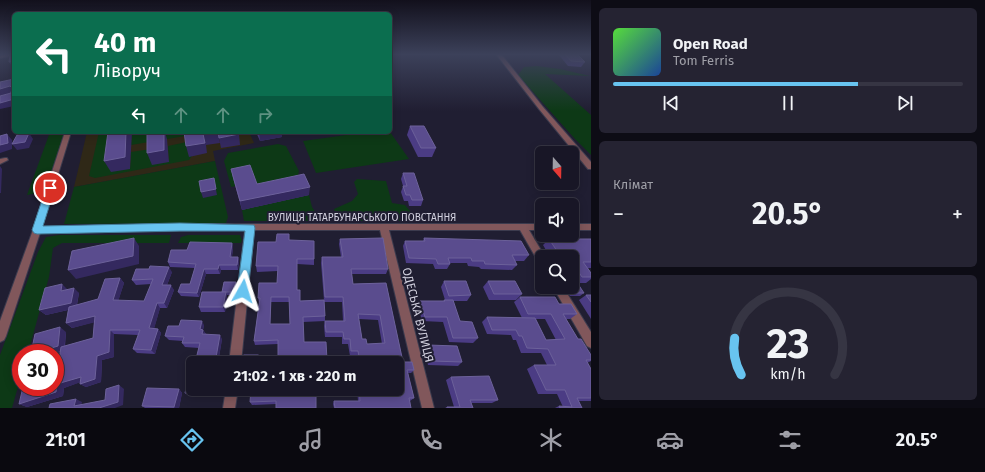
<!DOCTYPE html>
<html lang="uk">
<meta charset="utf-8">
<style>
:root{--surface:#181626;--page:#252332;--text:#f1f3f6;--muted:#9f9fa7;--line:#363543;--accent:#68c4f0}
body{margin:0;font-family:"Fira Sans",sans-serif;background:var(--page);color:var(--text);height:100vh;display:flex;flex-direction:column;font-size:15px;white-space:nowrap}
*{box-sizing:border-box;margin:0}
p{font-size:13px;color:var(--muted)}
.icon{flex:none;width:22px;height:22px;fill:none;stroke:currentColor;stroke-width:2;stroke-linecap:round;stroke-linejoin:round}
.map{position:relative;flex:1;overflow:hidden}
.drawer{display:flex;flex-direction:column;gap:8px;padding:8px;background:#0d0c15;width:394px}
.drawer>*{flex:none}
.banner{position:absolute;left:12px;top:12px;width:380px;height:122px;border-radius:6px;box-shadow:0 2px 10px #0003,0 0 0 1px var(--line);background:#0b6e4f;color:#fff;overflow:hidden}
.needle{width:26px;rotate:160deg}
.controls{position:absolute;left:535px;top:146px;display:grid;gap:8px}
.controls a{display:grid;place-items:center;width:44px;height:44px;border-radius:6px;background:var(--surface);box-shadow:0 2px 10px #0003,0 0 0 1px var(--line);font-size:20px}
.speed{position:absolute;left:12px;top:344px;display:flex;gap:8px;font-size:20px;font-weight:700;text-align:center}
.speed>*{display:grid;place-content:center;width:52px;height:52px;border-radius:50%;background:var(--surface);box-shadow:0 2px 10px #0003,0 0 0 1px var(--line);line-height:1}
.speed .limit{border:6px solid #d22;background:#fff;color:#111}
.pin{position:absolute;display:grid;place-items:center;width:34px;height:34px;color:#fff;margin:-17px;border:2px solid #fff;border-radius:50%;box-shadow:0 1px 4px #0007}
.me{position:absolute;width:44px;margin:-22px;rotate:6deg;stroke-linejoin:round;filter:drop-shadow(0 0 3px #0008)}
.turn{display:flex;align-items:center;gap:14px;height:84px;padding:0 16px;font-size:18px}
.turn .icon{width:52px;height:52px;stroke-width:2.5}
.turn b{display:block;font-size:28px;line-height:34px}
.lanes{display:flex;align-items:center;height:38px;padding:0 16px;background:#0003;justify-content:center;gap:20px;direction:ltr}
.lanes .off{opacity:.35}
.big{font-size:30px;font-weight:700;line-height:1.1}
.drawer .widget{flex:1;display:flex;flex-direction:column;justify-content:center;gap:6px;min-width:0;padding:0 14px;border-radius:6px;background:var(--page)}
.drawer .dial{align-items:center;gap:0}
.dial svg{height:104px;overflow:visible;fill:none;stroke:var(--line);stroke-width:7;stroke-linecap:round;text-anchor:middle}
.dial text{fill:var(--text);stroke:none}
.song{display:flex;align-items:center;gap:12px}
.cover{width:48px;height:48px;border-radius:6px;background:linear-gradient(135deg,hsl(110 70% 55%),hsl(220 70% 35%))}
.played{height:4px;border-radius:2px;background:linear-gradient(90deg,var(--accent) 70%,var(--line) 70%)}
.keys{display:flex;justify-content:space-around;direction:ltr}
.heat{display:flex;justify-content:space-between;align-items:center;font-size:22px;direction:ltr}
.trip{position:absolute;left:186px;top:356px;width:218px;height:40px;border-radius:6px;background:var(--surface);box-shadow:0 2px 10px #0003,0 0 0 1px var(--line);font-weight:700;line-height:40px;text-align:center}
.tabs{display:flex;height:64px;justify-content:space-around;align-items:center;background:#0a090f;color:var(--muted)}
.tabs .icon{width:28px;height:28px}
.tabs .active{color:var(--accent)}
.tabs b{font-size:18px;color:var(--text)}
main{display:flex;flex:1;min-height:0}
.map>svg:first-child{display:block}
.education{fill:#2f2817}
.green{fill:#0d3916}
.lines{fill:none;stroke-linecap:round;stroke-linejoin:round}
.minor-casing{stroke:#3c3b4e;stroke-width:2}
.tertiary-casing{stroke:#3c3b4e;stroke-width:2}
.minor{fill:#81575b;fill-rule:evenodd}
.tertiary{fill:#81575b;fill-rule:evenodd}
.wall{fill:#4b3c84;fill-rule:evenodd}
.shaded-wall{fill:#34295f}
.building{fill:#5a4c8e;stroke:#6c619a;fill-rule:evenodd}
.route{fill:#68c4f0;stroke:#447f9c}
.labels{text-anchor:middle;stroke-width:4;stroke-linejoin:round;paint-order:stroke}
.street-label{font-size:10px;fill:#d2d1df;stroke:#201e32}
.near-street-label{font-size:12px;fill:#d2d1df;stroke:#201e32}
</style>
<main>
<div class="map">
<svg width="591" height="408" viewBox="0 0 591 408">
<rect width="100%" height="100%" fill="#201e32"/>
<polygon class="education" points="87,132 249,132 254,143 213,151 215,161 74,187"/>
<g class="green">
<polygon points="537,66 560,69 590,76 545,74 591,115 591,155 575,139 518,75 524,67"/>
<polygon points="50,132 66,132 49,191 27,195"/>
<polygon points="99,132 115,132 130,169 131,152 151,149 169,162 168,146 187,142 189,156 192,156 189,160 95,178 89,176"/>
<polygon points="132,132 203,132 203,133 131,145"/>
<polygon points="368,132 390,132 409,159 316,173 303,141"/>
<polygon points="278,144 286,146 299,171 298,175 259,184 254,182 231,187 224,161 228,153"/>
<polygon points="215,161 228,217 226,223 64,224 74,187"/>
<polygon points="357,179 386,181 392,203 405,205 411,212 413,221 337,221 334,209 352,201 358,194 354,182"/>
<polygon points="309,195 312,207 321,221 244,221 242,210"/>
<polygon points="59,235 171,235 169,243 62,243 53,248 49,277 28,353 21,353 21,376 12,408 0,408 0,355 38,252 46,237"/>
<polygon points="188,235 240,235 242,240 241,243 178,243 181,237"/>
</g>
<g class="lines">
<g class="minor-casing">
<g id="minor">
<polygon points="6,54 14,54 14,55 0,58 0,56"/>
<polygon points="5,158 7,158 8,160 0,164 0,159"/>
<polygon points="180,224 542,224 542,230 529,230 545,257 542,257 542,264 539,263 520,230 389,230 434,408 422,408 380,230 254,230 241,363 229,363 245,230 37,233 34,232 33,230 34,228 37,227"/>
<rect x="572" y="224" width="19" height="6"/>
<polygon points="553,287 563,287 591,332 591,348 587,346"/>
<polygon points="226,389 238,389 235,408 223,408"/>
</g>
</g>
<g class="tertiary-casing">
<g id="tertiary">
<polygon points="496,54 501,54 543,107 591,162 591,169 588,169 539,109"/>
<polygon points="65,132 71,132 41,230 6,336 4,340 0,342 0,321 33,230"/>
</g>
</g>
<use href="#minor" class="minor"/>
<use href="#tertiary" class="tertiary"/>
</g>
<g class="wall">
<polygon points="558,54 577,54 585,62 581,67 568,66"/>
<polygon points="390,112 392,118 391,124 390,124"/>
<polygon points="410,126 436,148 432,157 418,157 407,135"/>
<polygon points="256,132 282,132 282,137 260,141"/>
<polygon points="231,169 257,184 309,195 242,210 233,178"/>
<polygon points="403,173 423,200 421,206 409,206 408,201 404,201 401,192 403,186 401,179"/>
<polygon points="424,238 529,255 524,261 515,261 517,265 512,270 481,269 479,267 468,266 467,263 450,263 450,264 447,269 435,269 433,264 406,263 403,246 405,241 423,241"/>
<path d="M340 239 388 269 386 274H352L353 284 386 283 403 362 414 370 411 373H408L414 398 410 401 411 408H334L333 404 334 401H358L357 389H397V363H358L357 356H350L348 344H342V337H325L324 326 325 321H343L342 302H324L325 316V321L303 322 304 342 327 360V363H278V344L255 345 254 341 259 303 258 298 277 283 278 271 257 272 256 266 276 242 289 240 314 259V265L297 264V290L300 301 324 300 321 263 322 257H341L339 244ZM271 302H289L290 324H270ZM359 319 378 320 382 344H367L362 339Z"/>
<polygon points="549,239 591,239 591,268 588,268 591,273 591,279 586,283 577,283 584,293 580,296 570,296 564,287 572,287 573,281 572,279 572,257 550,257 543,245"/>
<polygon points="232,243 233,248 232,257 238,257 239,261 238,270 221,270 220,274 206,274 199,297 181,296 178,292 190,284 195,268 170,267 168,262 187,250"/>
<polygon points="172,272 167,285 174,290 167,308 160,308 154,328 158,329 161,333 155,354 137,353 133,349 138,335 114,334 114,357 102,360 101,382 86,387 80,384 80,382 64,388 63,396 27,407 19,404 57,372 61,352 55,353 66,332 65,346 93,338 94,322 72,328 66,323 68,310 46,315 39,310 67,289 79,293 77,305 98,299 120,278 124,283 118,301 144,301 151,284 136,285 132,280"/>
<polygon points="444,281 471,295 467,301 453,301 460,321 478,338 473,343 449,342 443,322 422,321 418,306 420,301 443,301 444,300 445,300 441,287"/>
<polygon points="488,281 522,294 516,300 489,300 483,287"/>
<polygon points="236,282 237,285 236,295 227,295 227,297 225,312 201,312 199,307"/>
<polygon points="586,295 591,295 591,319 579,300"/>
<path d="M520 297 559 304 577 314 570 319H566L578 339 591 355V361L587 363 591 369V401H579L582 408H555L559 406 563 407 557 394H538L527 369 534 365H547L541 353H521L516 340H513L511 335 487 334 482 322 487 317 522 318 514 302ZM536 319H545L556 340H546Z"/>
<polygon points="204,325 203,330 206,334 222,339 218,363 195,363 199,348 185,347 182,343 183,341 169,340 165,336 179,326"/>
<polygon points="428,345 462,362 458,366 428,365 424,349"/>
<polygon points="451,377 498,400 492,403 471,403 473,408 445,408 447,407 454,407 446,380"/>
<polygon points="179,389 182,393 179,408 145,408 142,406"/>
<polygon points="193,389 213,389 212,397 189,396 185,393"/>
<polygon points="286,389 276,404 252,405 250,402"/>
</g>
<g class="shaded-wall">
<polygon points="14,61 14,66 12,66 9,62"/>
<polygon points="10,86 14,92 0,96 0,89"/>
<polygon points="14,99 14,106 0,109 0,103"/>
<polygon points="126,132 132,132 130,169 111,172 104,161"/>
<polygon points="164,132 165,132 167,139 169,162 152,165 147,153"/>
<polygon points="218,132 220,143 206,145 207,153 189,157 186,146 203,134"/>
<polygon points="237,132 247,132 237,134"/>
<polygon points="259,132 282,132 282,137 260,141"/>
<polygon points="29,133 33,139 29,148 17,150 12,144"/>
<polygon points="7,134 12,140 12,149 0,153 0,145"/>
<polygon points="239,134 240,145 221,148 219,138"/>
<polygon points="0,166 2,169 1,193 0,193"/>
<polygon points="215,184 217,195 203,198 201,192"/>
<polygon points="310,187 309,195 242,210 240,201"/>
<polygon points="134,238 139,246 139,264 76,279 68,270"/>
<polygon points="232,243 233,248 231,261 230,257"/>
<polygon points="238,257 239,261 238,270 237,265"/>
<polygon points="219,265 221,270 220,274 218,269"/>
<polygon points="169,267 172,272 165,290 162,285"/>
<polygon points="204,269 206,274 199,297 197,293"/>
<polygon points="120,278 124,283 117,305 113,300"/>
<polygon points="236,282 237,285 236,295 235,292"/>
<polygon points="62,284 68,290 61,291"/>
<polygon points="171,285 174,290 167,308 164,303"/>
<polygon points="74,288 79,293 76,308 46,315 39,310"/>
<polygon points="226,292 227,297 225,312 223,307"/>
<polygon points="157,303 160,308 153,333 149,328"/>
<polygon points="95,316 100,321 72,328 66,323"/>
<polygon points="202,321 204,325 203,330 206,334 205,338 200,329"/>
<polygon points="60,327 66,332 64,350 55,353 35,353"/>
<polygon points="158,329 161,333 155,354 151,350"/>
<polygon points="110,330 114,334 114,357 102,360 101,382 86,387 80,384 97,356"/>
<polygon points="220,335 222,339 218,363 215,363"/>
<polygon points="81,377 87,380 64,388 63,396 27,407 19,404 57,384"/>
<polygon points="119,385 124,389 123,405 115,408 99,408"/>
<polygon points="179,389 182,393 179,408 175,408 174,407"/>
<polygon points="210,389 213,389 212,397 209,393"/>
<polygon points="76,399 82,402 81,408 74,406"/>
</g>
<g class="building">
<polygon points="10,54 14,54 14,61 9,62"/>
<polygon points="565,54 577,54 585,62 571,61"/>
<polygon points="14,79 14,99 0,103 0,96 11,93 12,88 10,86 0,89 0,82"/>
<polygon points="390,112 392,118 390,118"/>
<polygon points="410,126 424,126 436,148 421,148"/>
<polygon points="108,132 126,132 125,157 104,161"/>
<polygon points="147,132 164,132 164,150 147,153"/>
<polygon points="184,132 217,132 203,134 205,143 186,146"/>
<polygon points="218,132 238,132 239,134 219,138"/>
<polygon points="29,133 25,142 12,144 17,135"/>
<polygon points="7,134 8,143 0,145 0,136"/>
<polygon points="250,165 257,184 304,174 310,187 240,201 231,169"/>
<polygon points="403,173 414,173 423,200 412,200 410,195 406,195 403,186 407,186"/>
<polygon points="214,178 216,189 201,192 199,181"/>
<path d="M277 234H289V240L314 241V259H297V290H300V301L324 300 325 316 303 317 304 342H326L327 360H310V363H278V340L254 341 260 298H258L259 283H277L278 266H256L258 242H276ZM271 297H289L290 324H270Z"/>
<polygon points="134,238 133,256 68,270 72,251"/>
<path d="M383 238 388 269H351L353 284 386 283 403 362H412L414 370H407L414 398H409L411 408H335L334 401H360L359 389H397V363H369V362H360L358 351H351L350 339H344L343 332H326L325 321H345L343 297H325L322 257H343L340 239ZM358 314 380 315 385 343 367 344 366 339H362Z"/>
<polygon points="424,238 521,241 529,255 512,255 517,265 485,264 484,261 472,261 471,258 448,258 450,264 438,264 436,259 409,258 405,241 425,241"/>
<polygon points="549,239 591,239 591,262 583,262 591,273 591,277 582,277 572,262 572,257 561,257"/>
<polygon points="190,242 232,243 230,257 238,257 237,265 219,265 218,269 204,269 197,293 178,292 181,284 190,284 196,264 168,262 171,250 187,250"/>
<polygon points="150,266 169,267 162,285 171,285 164,303 157,303 149,328 158,329 151,350 133,349 140,330 110,330 109,352 97,356 95,379 80,384 81,377 57,384 56,392 19,404 23,387 55,387 55,372 57,372 61,347 93,338 95,316 66,323 69,307 98,299 105,279 120,278 113,300 144,301 153,279 132,280 136,269 149,269"/>
<polygon points="444,281 466,281 471,295 449,296"/>
<polygon points="488,281 515,281 522,294 494,294"/>
<polygon points="572,281 576,281 584,293 574,293 569,287 572,287"/>
<polygon points="224,282 236,282 235,292 222,292"/>
<polygon points="62,284 61,291 74,288 71,303 39,310 45,288"/>
<polygon points="202,292 226,292 223,307 199,307"/>
<polygon points="586,295 591,295 591,302"/>
<polygon points="520,297 555,297 559,304 571,304 577,314 563,314 578,339 581,339 591,355 591,360 586,360 591,369 591,398 577,398 582,408 560,408 559,406 572,407 565,390 546,390 534,365 556,365 548,349 527,348 522,336 519,336 516,330 492,330 487,317 535,318 546,340 565,339 551,314 528,314"/>
<polygon points="444,300 453,300 460,321 472,322 478,338 453,338 447,317 425,317 420,301 445,301"/>
<polygon points="181,320 202,321 200,329 203,330 202,334 220,335 215,363 195,363 200,343 182,343 184,337 165,336 168,326 179,326"/>
<polygon points="60,327 58,346 35,353 31,353 35,334"/>
<polygon points="428,345 457,346 462,362 432,361"/>
<rect x="244" y="355" width="14" height="8"/>
<polygon points="192,364 193,364 193,389 210,389 209,393 185,393"/>
<polygon points="489,376 498,400 470,400 473,408 447,408 447,407 460,407 451,377"/>
<polygon points="119,385 118,402 99,408 49,408 50,404 76,399 74,406 105,400 106,389"/>
<polygon points="147,388 179,389 174,407 142,406"/>
<polygon points="251,389 286,389 286,394 316,394 316,408 276,408 276,401 250,402"/>
</g>
<linearGradient id="sky" x2="0" y2="1"><stop stop-color="#12101c"/><stop offset="0.49" stop-color="#3c415a"/><stop offset="1" stop-color="#3c415a" stop-opacity="0"/></linearGradient>
<rect width="591" height="111" fill="url(#sky)"/>
<polygon class="route" points="50,185 55,188 43,226 180,223 254,225 255,228 248,291 247,295 243,296 239,295 237,291 245,231 180,231 37,234 34,233 32,230 46,188"/>
<g class="labels">
<g class="street-label">
<text x="362" y="221">ВУЛИЦЯ ТАТАРБУНАРСЬКОГО ПОВСТАННЯ</text>
</g>
<g class="near-street-label">
<text transform="translate(418 315) rotate(76)" y="4">ОДЕСЬКА ВУЛИЦЯ</text>
</g>
</g>
</svg>
<div class="controls">
<a><svg class="needle" viewBox="-14 -14 28 28"><path d="M0-13l5 13h-10z" fill="#e53935"/><path d="M0 13l5-13h-10z" fill="#9f9fa7"/></svg></a>
<a><svg class="icon" aria-label="sound" viewBox="0 0 24 24"><path d="M4 9h4l5-4v14l-5-4H4zM17 9q2 3 0 6"/></svg></a>
<a><svg class="icon" aria-label="search" viewBox="0 0 24 24"><circle cx="10" cy="10" r="6"/><path d="M15 15l6 6"/></svg></a>
</div>
<div class="speed"><div class="limit">30</div></div>
<div class="pin" style="left:50px;top:188px;background:#d93025"><svg class="icon" aria-label="arrive" viewBox="0 0 24 24"><path d="M6 21V4h12l-3 4 3 4H6"/></svg></div>
<svg class="me" style="left:243px;top:291px" viewBox="-20 -20 40 40"><path d="M0-17L14 15 0 8-14 15z" fill="#68c4f0" stroke="#fff" stroke-width="4"/></svg>
<div class="trip">21:02 · 1 хв · 220 m</div>
<div class="banner">
<div class="turn"><svg class="icon" aria-label="left" viewBox="0 0 24 24"><path d="M17 20v-9H6M10 6l-5 5 5 5"/></svg><div><b>40 m</b>Ліворуч</div></div>
<div class="lanes"><svg class="icon" aria-label="left" viewBox="0 0 24 24"><path d="M17 20v-9H6M10 6l-5 5 5 5"/></svg><svg class="icon off" aria-label="ahead" viewBox="0 0 24 24"><path d="M12 20V5M6 11l6-6 6 6"/></svg><svg class="icon off" aria-label="ahead" viewBox="0 0 24 24"><path d="M12 20V5M6 11l6-6 6 6"/></svg><svg class="icon off" aria-label="right" viewBox="0 0 24 24"><path d="M7 20v-9h11M14 6l5 5-5 5"/></svg></div>
</div>
</div>
<section class="drawer">
<div class="widget">
<div class="song"><i class="cover"></i><div><b>Open Road</b><p>Tom Ferris</p></div></div>
<div class="played"></div>
<div class="keys"><svg class="icon" aria-label="previous" viewBox="0 0 24 24"><path d="M18 5L8 12l10 7zM5 5v14"/></svg><svg class="icon" aria-label="pause" viewBox="0 0 24 24"><path d="M8 5v14M16 5v14"/></svg><svg class="icon" aria-label="next" viewBox="0 0 24 24"><path d="M6 5l10 7-10 7zM19 5v14"/></svg></div>
</div>
<div class="widget"><p>Клімат</p>
<div class="heat"><a>−</a><b class="big">20.5°</b><a>+</a></div>
</div>
<div class="widget dial"><svg viewBox="0 0 100 80">
<path d="M14 69A42 42 0 1 1 86 69"/>
<path d="M14 69A42 42 0 0 1 9 41" stroke="#68c4f0"/>
<text x="50" y="56" font-size="32" font-weight="700">23</text>
<text x="50" y="72" font-size="11">km/h</text>
</svg></div>
</section>
</main>
<nav class="tabs">
<b>21:01</b>
<svg class="icon active" aria-label="directions" viewBox="0 0 24 24"><path d="M12 3l9 9-9 9-9-9zM9 14v-3h6M13 9l2 2-2 2"/></svg>
<svg class="icon" aria-label="music" viewBox="0 0 24 24"><path d="M9 18V5l10-2v13"/><circle cx="6" cy="18" r="3"/><circle cx="16" cy="16" r="3"/></svg>
<svg class="icon" aria-label="phone" viewBox="0 0 24 24"><path d="M5 4h4l2 5-3 2q2 4 5 5l2-3 5 2v4C11 20 4 13 5 4z"/></svg>
<svg class="icon" aria-label="climate" viewBox="0 0 24 24"><path d="M12 3v18M4 7l16 10M4 17L20 7"/></svg>
<svg class="icon" aria-label="car" viewBox="0 0 24 24"><path d="M5 17H2v-5l4-1 3-4h7l3 4 3 1v5h-3M9 17h6M6 11h13"/><circle cx="7" cy="17" r="2"/><circle cx="17" cy="17" r="2"/></svg>
<svg class="icon" aria-label="filters" viewBox="0 0 24 24"><path d="M4 7h16M4 17h16"/><circle cx="9" cy="7" r="2"/><circle cx="15" cy="17" r="2"/></svg>
<b>20.5°</b>
</nav>
